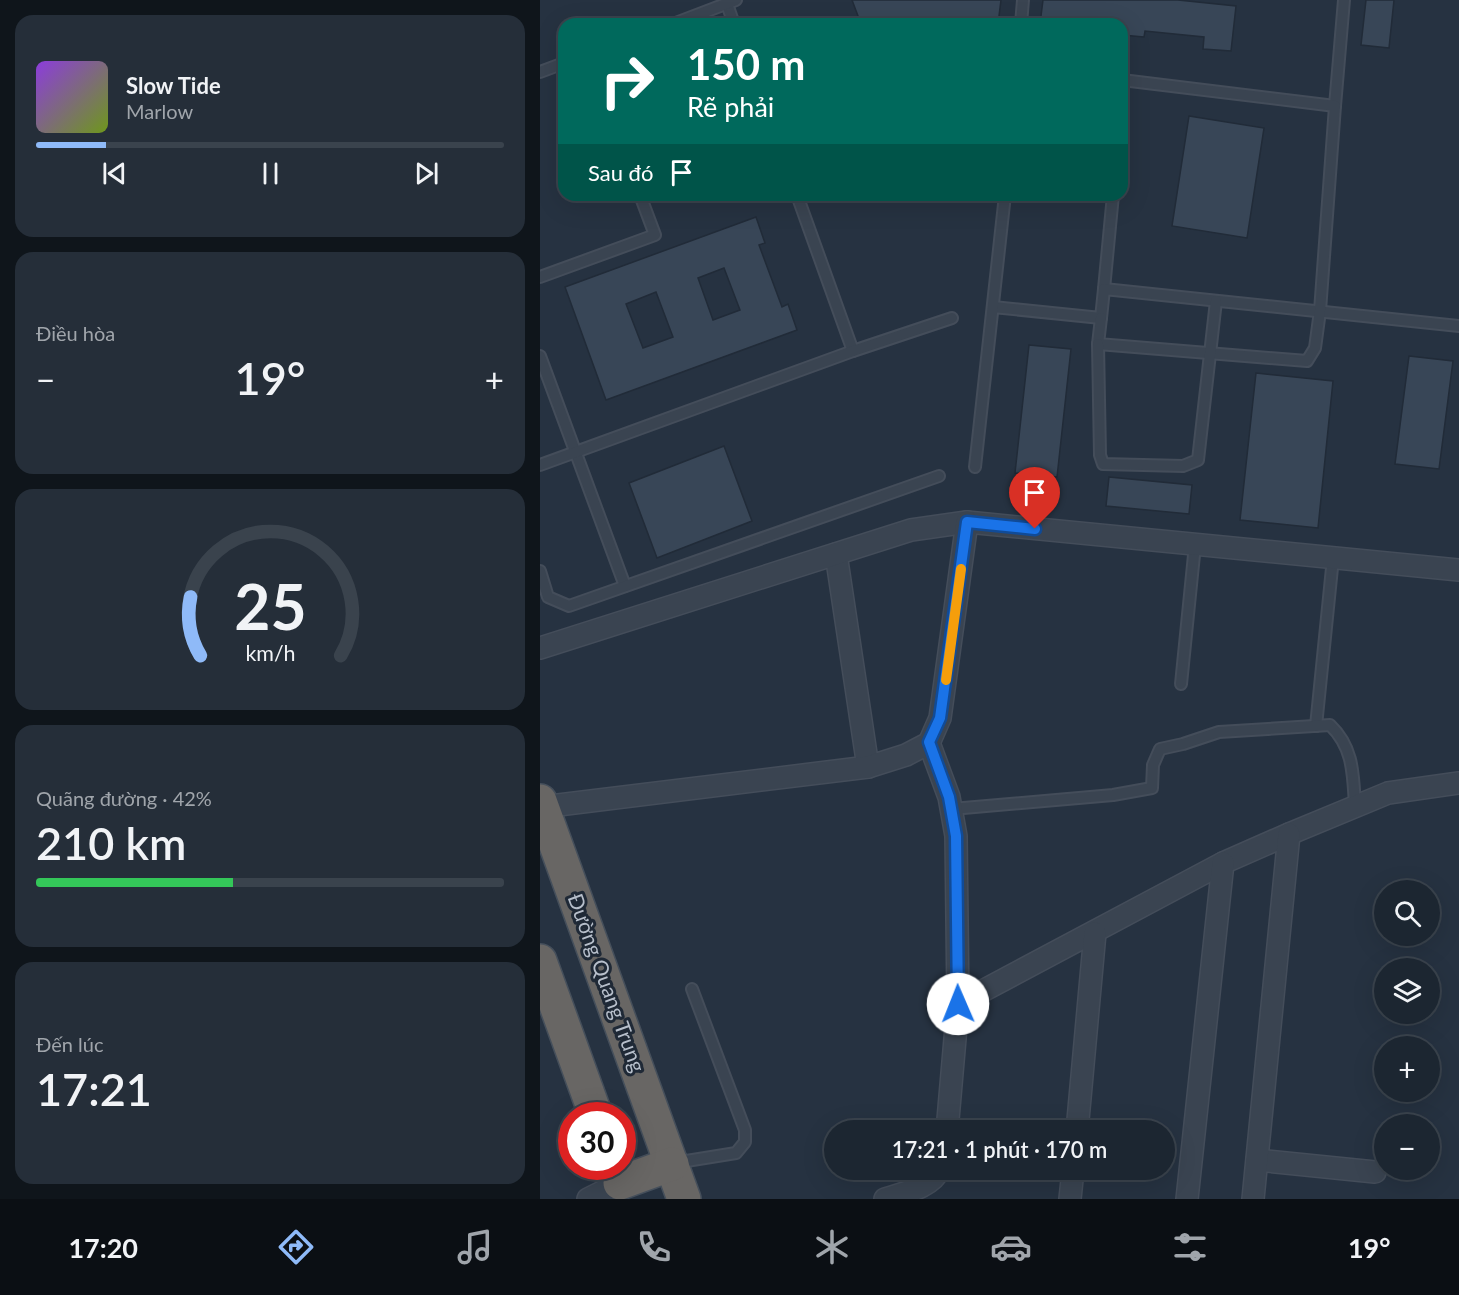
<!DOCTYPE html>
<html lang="vi">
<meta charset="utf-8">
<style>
:root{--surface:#1c2631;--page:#252e39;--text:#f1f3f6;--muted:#a0a5ab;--line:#3a434d;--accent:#8fbaf8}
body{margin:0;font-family:Lato,sans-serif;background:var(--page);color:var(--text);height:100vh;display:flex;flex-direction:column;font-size:22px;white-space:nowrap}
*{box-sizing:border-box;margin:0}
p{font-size:20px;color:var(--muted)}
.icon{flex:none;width:33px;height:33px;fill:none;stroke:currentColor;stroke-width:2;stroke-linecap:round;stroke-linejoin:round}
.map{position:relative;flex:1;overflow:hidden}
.details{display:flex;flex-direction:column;gap:15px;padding:15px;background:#0f151b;width:540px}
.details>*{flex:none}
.top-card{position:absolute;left:18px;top:18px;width:570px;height:183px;border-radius:18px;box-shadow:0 6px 24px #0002,0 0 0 2px var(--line);background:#00695c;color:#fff;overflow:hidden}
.fabs{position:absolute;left:834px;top:880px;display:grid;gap:12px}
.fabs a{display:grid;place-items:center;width:66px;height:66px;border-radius:50%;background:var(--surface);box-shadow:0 6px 24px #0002,0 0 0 2px var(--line);font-size:30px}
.speed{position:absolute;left:18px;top:1102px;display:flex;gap:12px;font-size:30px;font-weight:700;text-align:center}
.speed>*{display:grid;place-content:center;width:78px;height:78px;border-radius:50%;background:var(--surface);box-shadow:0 6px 24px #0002,0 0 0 2px var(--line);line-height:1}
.speed .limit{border:9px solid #d22;background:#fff;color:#111}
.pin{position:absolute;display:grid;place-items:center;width:51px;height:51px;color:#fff;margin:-62px -26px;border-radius:50% 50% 50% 0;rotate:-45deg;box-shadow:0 0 6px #0007}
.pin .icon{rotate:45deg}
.me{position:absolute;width:66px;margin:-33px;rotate:359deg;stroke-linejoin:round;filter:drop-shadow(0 0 4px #0008)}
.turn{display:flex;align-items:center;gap:21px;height:126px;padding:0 30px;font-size:27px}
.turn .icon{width:78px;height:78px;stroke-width:2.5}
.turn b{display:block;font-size:42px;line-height:51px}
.then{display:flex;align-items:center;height:57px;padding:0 30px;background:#0003;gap:12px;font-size:22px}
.big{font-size:45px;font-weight:600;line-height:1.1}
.details .widget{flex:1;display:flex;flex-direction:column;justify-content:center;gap:9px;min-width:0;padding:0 21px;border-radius:18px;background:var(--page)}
.details .dial{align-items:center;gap:0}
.dial svg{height:156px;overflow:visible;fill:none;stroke:var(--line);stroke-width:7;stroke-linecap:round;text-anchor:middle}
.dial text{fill:var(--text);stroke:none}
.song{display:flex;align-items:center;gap:18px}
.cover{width:72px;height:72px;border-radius:9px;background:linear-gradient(135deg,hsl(270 70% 55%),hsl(80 70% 35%))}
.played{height:6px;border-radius:3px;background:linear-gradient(90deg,var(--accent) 15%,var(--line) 15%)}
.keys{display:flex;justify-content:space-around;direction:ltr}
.heat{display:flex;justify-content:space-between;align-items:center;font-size:33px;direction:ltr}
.charge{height:9px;border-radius:4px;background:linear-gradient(90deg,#34c759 42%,var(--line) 0)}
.trip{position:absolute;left:284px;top:1120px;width:351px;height:60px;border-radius:30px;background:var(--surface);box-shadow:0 6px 24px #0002,0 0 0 2px var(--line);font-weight:600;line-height:60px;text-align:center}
.menu{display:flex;height:96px;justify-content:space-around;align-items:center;background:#0b0f14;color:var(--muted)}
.menu .icon{width:42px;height:42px}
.menu .current{color:var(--accent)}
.menu b{font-size:27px;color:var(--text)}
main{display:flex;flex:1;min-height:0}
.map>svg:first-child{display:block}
.building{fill:#384657;stroke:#212b38;stroke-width:1.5;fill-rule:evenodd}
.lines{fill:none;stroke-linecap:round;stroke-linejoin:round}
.service-casing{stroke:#444d5a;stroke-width:14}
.minor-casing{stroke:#444d5a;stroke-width:24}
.trunk-casing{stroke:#454f5b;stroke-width:36}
.service{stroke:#3a4451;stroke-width:10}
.minor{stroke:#3a4451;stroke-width:21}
.trunk{stroke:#686664;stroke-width:33}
.route-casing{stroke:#114b97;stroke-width:15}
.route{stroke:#1a73e8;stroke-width:10}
.slow{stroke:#f59e0b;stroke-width:10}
.labels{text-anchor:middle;stroke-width:6;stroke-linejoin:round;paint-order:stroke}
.street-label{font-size:21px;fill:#b7bfcb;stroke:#1f2936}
</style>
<main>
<section class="details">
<div class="widget">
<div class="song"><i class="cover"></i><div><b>Slow Tide</b><p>Marlow</p></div></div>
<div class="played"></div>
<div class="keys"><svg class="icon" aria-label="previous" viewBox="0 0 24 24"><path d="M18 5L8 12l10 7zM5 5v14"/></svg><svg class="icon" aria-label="pause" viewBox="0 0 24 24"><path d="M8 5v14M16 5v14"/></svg><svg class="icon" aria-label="next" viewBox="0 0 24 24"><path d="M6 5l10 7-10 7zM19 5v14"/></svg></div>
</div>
<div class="widget"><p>Điều hòa</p>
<div class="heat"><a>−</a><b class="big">19°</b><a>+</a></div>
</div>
<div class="widget dial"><svg viewBox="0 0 100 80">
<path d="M14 69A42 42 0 1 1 86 69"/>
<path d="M14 69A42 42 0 0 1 9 39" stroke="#8fbaf8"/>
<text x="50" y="56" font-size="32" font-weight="700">25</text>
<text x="50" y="72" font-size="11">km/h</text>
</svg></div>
<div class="widget"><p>Quãng đường · 42%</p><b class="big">210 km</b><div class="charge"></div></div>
<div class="widget"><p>Đến lúc</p><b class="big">17:21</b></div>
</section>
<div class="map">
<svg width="919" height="1199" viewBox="0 0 919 1199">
<rect width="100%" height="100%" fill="#263241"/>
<g class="building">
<polygon points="312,0 461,0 458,24 321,24"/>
<polygon points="503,0 638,0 696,6 691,51 663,49 664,37 605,31 604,37 582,35 582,24 500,24"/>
<polygon points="826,0 854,0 849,48 821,45"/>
<polygon points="649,116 724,128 707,238 632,226"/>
<path d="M216 217 225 243 219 245 242 307 248 304 257 330 66 400 25 287ZM184 268 200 310 173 320 158 278ZM116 292 133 337 103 348 86 304Z"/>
<polygon points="489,345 531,349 517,477 475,473"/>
<polygon points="869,356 913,361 899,469 855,464"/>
<polygon points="716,373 793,381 778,528 700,520"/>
<polygon points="184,446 212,521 117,558 89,483"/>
<polygon points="569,477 652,485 649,514 566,506"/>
</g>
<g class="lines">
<g class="service-casing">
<g id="service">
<polyline points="187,4 194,24"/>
<polyline points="133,24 196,0"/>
<polyline points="481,24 483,0"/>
<polyline points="0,72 24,63"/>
<polyline points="795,106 804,0"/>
<polyline points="257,195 313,351"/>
<polyline points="0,277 115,235 100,195"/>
<polyline points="564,289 573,195"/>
<polyline points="453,307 561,318 564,289 919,326"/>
<polyline points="561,318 558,344 767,361 775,348 780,311 795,106 582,80"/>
<polyline points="558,344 560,455 563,464 643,466 658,460 676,301"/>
<polyline points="0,356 85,586"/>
<polyline points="0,465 313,351 412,318"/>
<polyline points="435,467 465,195"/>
<polyline points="0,571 8,597 29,606 399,476"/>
<polyline points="641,684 655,545"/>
<polyline points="776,726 793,558"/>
<path d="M412 809 573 795 612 788 613 765 620 749 643 744 679 732 790 725C814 748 813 775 815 806"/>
<polyline points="134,1163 196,1153 205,1142 205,1130 152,989"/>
</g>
</g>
<g class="minor-casing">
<g id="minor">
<polyline points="296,554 328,767"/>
<polyline points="0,648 371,530 427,522 919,570"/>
<polyline points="389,743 409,797 416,836 418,1004 407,1131"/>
<polyline points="2,807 328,767 366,755 389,743 400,718 427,522"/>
<polyline points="418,1004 683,863 749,834 848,793 919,783"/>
<polyline points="537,1131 555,933"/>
<polyline points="717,1160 835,1172"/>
<polyline points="48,1199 80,1183"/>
<path d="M345 1199C362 1193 392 1188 399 1170"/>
<polyline points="530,1199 533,1170"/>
<polyline points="647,1199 683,863"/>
<polyline points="713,1199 749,834"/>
</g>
</g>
<g class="trunk-casing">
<g id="trunk">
<polyline points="0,801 144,1199"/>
<polyline points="0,961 56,1116"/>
<polyline points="80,1183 132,1164"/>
</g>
</g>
<use href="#service" class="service"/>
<use href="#minor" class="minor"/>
<use href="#trunk" class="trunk"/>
</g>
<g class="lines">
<g class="route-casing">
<polyline id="route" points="418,1004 416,836 409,797 389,742 400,718 427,522 495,529"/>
</g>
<use href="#route" class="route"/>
<polyline class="slow" points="406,680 421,569"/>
</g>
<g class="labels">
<g class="street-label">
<text transform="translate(66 983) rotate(70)" y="7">Đường Quang Trung</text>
</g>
</g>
</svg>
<div class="fabs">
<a><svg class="icon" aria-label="search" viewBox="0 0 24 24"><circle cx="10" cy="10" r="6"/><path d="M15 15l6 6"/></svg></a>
<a><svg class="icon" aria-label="layers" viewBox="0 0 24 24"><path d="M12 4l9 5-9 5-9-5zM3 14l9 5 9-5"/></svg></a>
<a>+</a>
<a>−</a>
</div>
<div class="speed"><div class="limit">30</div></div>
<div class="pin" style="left:495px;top:529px;background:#d93025"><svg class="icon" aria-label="arrive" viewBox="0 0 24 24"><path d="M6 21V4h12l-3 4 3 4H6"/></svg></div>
<svg class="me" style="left:418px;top:1004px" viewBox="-20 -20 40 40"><circle r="19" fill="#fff"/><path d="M0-13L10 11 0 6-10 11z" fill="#1a73e8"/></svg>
<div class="trip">17:21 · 1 phút · 170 m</div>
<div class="top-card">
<div class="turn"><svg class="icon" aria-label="right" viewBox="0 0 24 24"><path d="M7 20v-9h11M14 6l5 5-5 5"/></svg><div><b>150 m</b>Rẽ phải</div></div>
<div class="then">Sau đó<svg class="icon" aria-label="arrive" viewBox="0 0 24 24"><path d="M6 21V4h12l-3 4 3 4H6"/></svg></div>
</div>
</div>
</main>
<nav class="menu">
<b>17:20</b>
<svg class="icon current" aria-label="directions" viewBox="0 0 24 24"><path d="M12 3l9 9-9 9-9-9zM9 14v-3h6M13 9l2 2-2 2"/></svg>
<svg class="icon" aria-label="music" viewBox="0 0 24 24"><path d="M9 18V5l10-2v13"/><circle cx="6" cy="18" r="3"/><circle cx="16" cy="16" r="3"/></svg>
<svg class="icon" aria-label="phone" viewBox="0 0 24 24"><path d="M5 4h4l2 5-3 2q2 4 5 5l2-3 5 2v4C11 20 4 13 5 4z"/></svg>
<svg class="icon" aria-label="climate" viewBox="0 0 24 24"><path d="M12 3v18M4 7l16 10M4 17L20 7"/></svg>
<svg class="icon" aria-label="car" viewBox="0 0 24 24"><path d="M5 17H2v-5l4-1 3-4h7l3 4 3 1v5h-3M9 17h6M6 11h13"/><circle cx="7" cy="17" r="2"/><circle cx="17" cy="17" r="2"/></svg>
<svg class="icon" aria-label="filters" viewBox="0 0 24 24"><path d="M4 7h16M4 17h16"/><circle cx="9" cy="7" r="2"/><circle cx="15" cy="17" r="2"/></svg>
<b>19°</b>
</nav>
